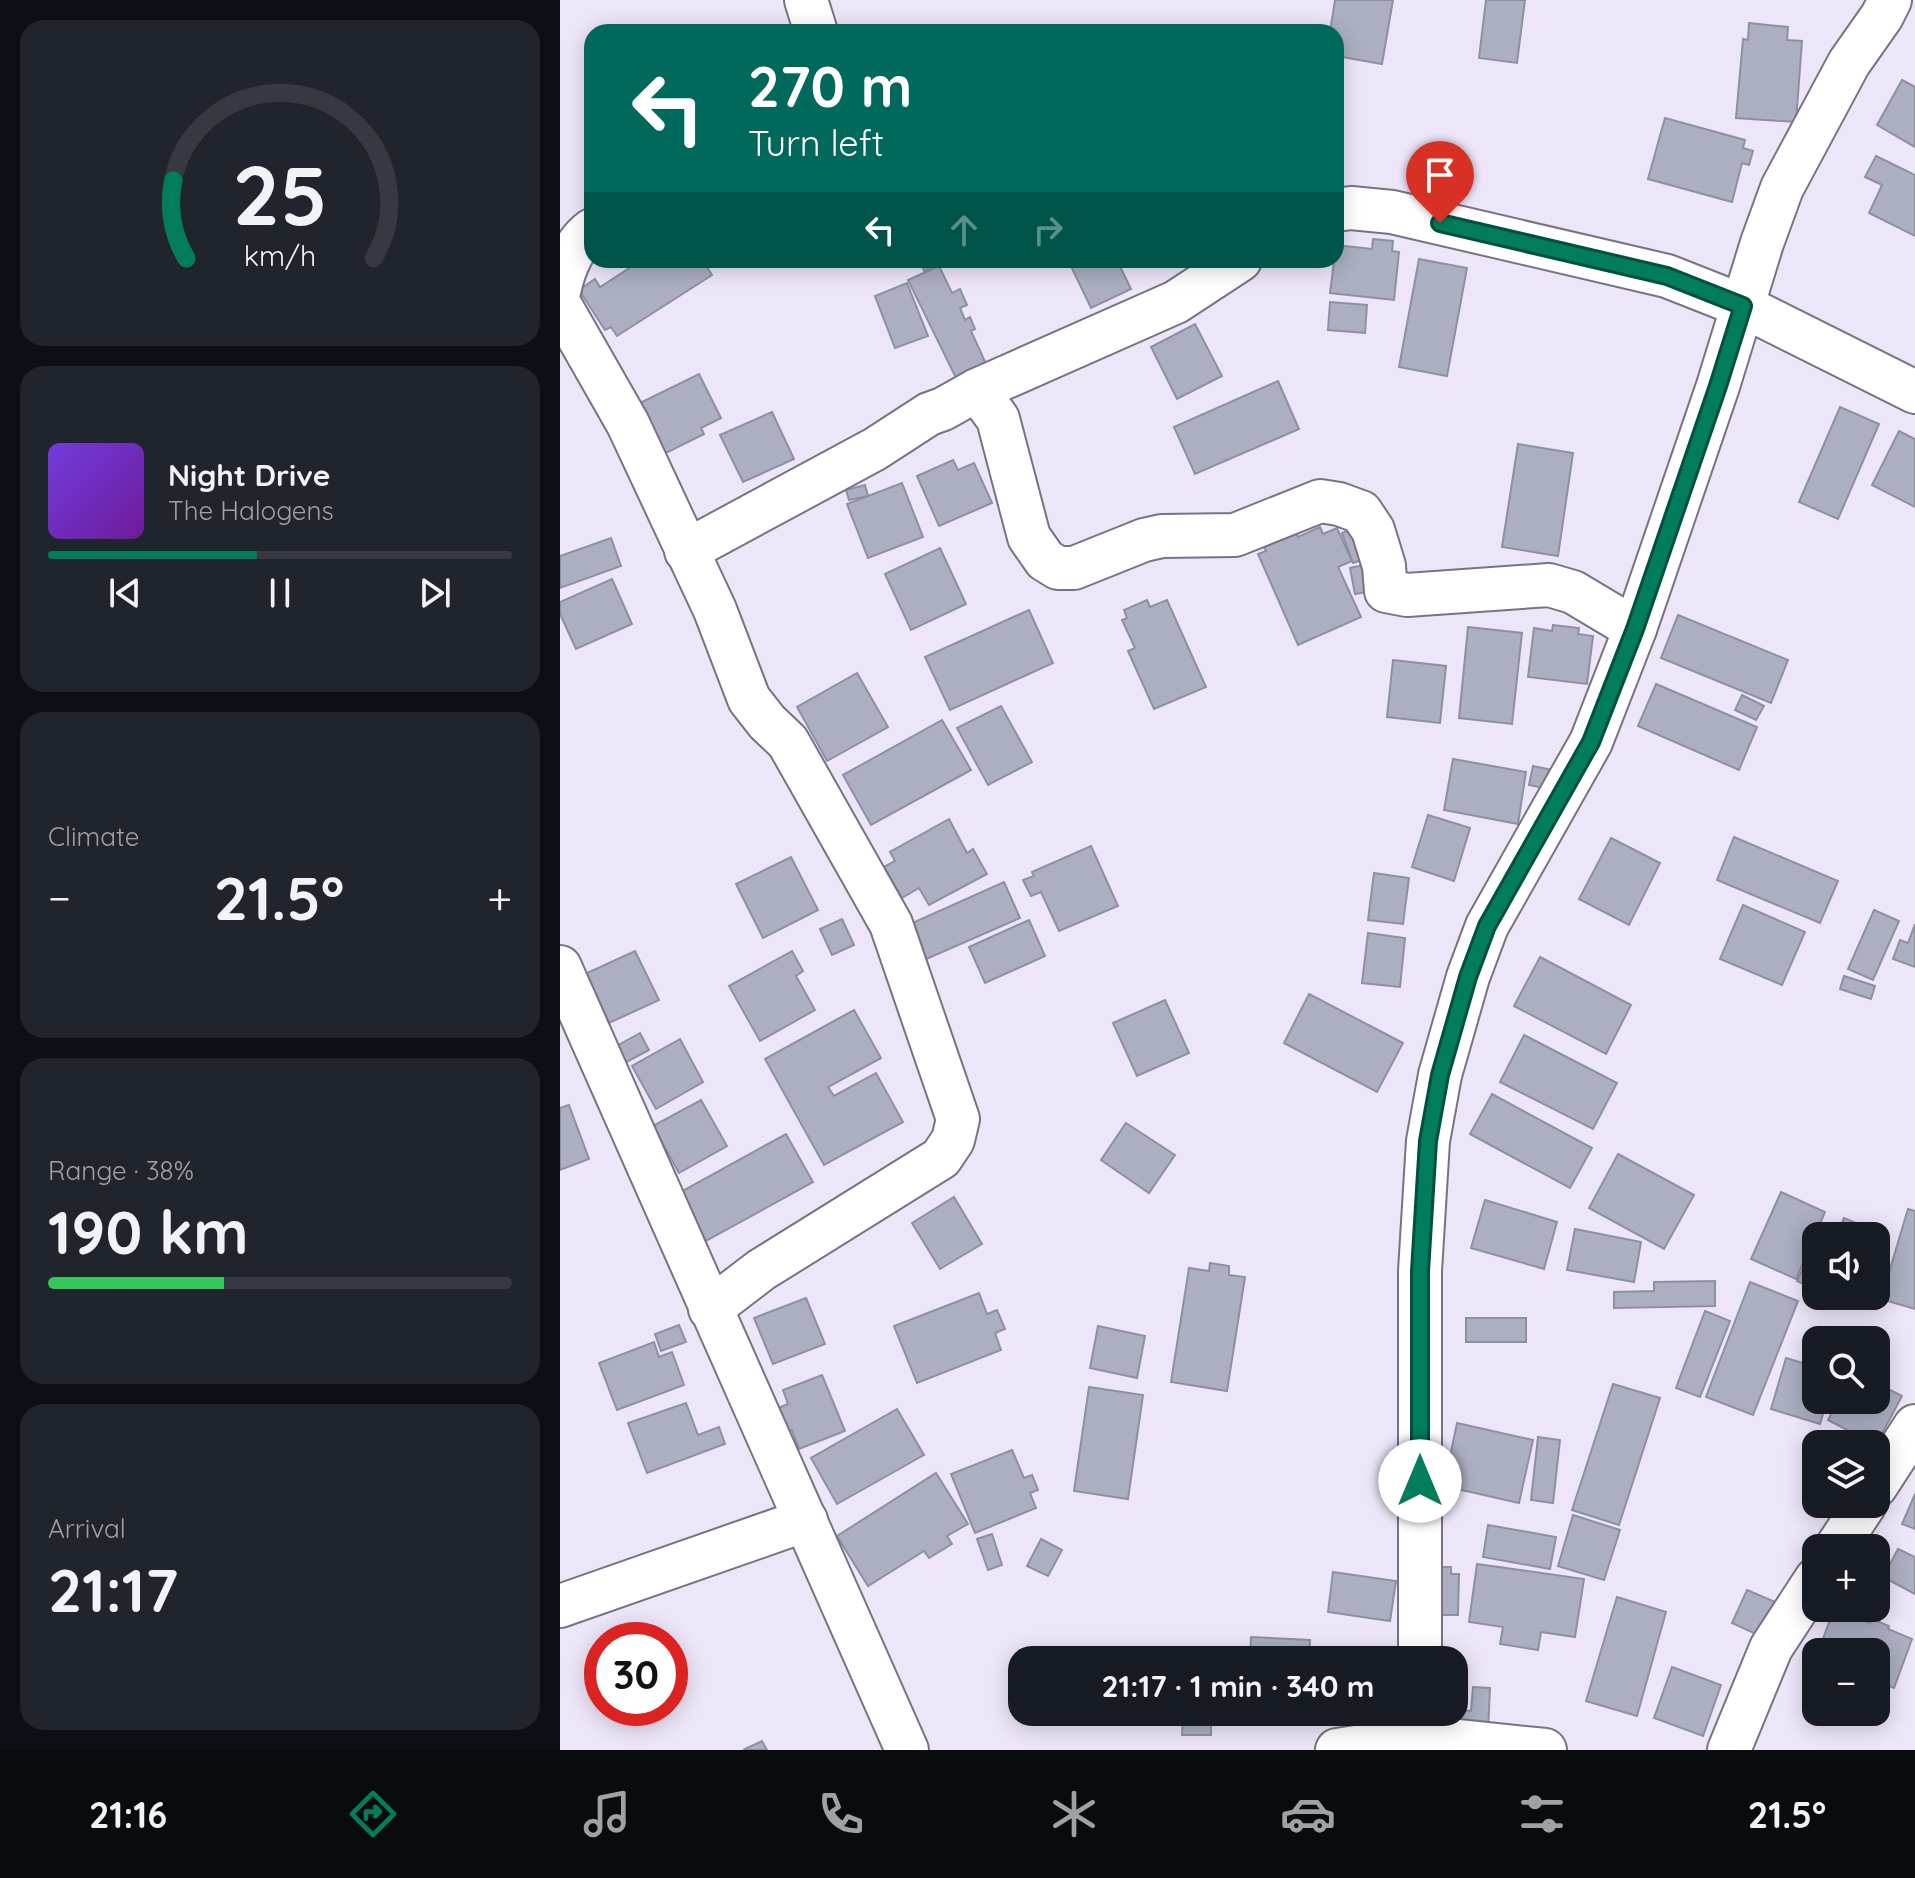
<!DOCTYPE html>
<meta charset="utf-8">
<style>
:root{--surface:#171b24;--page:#20242c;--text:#f1f3f6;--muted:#9ea1a6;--line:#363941;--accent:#017d5c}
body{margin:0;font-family:Quicksand,sans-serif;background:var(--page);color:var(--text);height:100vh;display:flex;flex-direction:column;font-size:30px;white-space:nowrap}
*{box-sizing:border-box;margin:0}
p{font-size:26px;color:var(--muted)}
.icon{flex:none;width:44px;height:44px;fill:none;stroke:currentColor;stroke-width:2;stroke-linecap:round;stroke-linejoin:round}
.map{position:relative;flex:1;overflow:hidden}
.drawer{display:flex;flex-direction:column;gap:20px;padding:20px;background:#0d0f14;width:560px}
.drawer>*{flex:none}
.banner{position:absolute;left:24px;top:24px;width:760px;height:244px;border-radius:24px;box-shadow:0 4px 20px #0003;background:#00695c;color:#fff;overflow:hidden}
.fabs{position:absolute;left:1242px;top:1222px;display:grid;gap:16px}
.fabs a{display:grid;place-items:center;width:88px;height:88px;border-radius:16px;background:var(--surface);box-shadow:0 4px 20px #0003;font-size:40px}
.speed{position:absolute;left:24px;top:1622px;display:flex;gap:16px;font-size:40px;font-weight:700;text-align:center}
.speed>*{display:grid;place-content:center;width:104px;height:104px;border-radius:50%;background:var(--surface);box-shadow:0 4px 20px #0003;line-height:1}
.speed .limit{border:12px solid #d22;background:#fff;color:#111}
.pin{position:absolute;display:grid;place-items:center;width:68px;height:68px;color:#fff;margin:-82px -34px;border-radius:50% 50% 50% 0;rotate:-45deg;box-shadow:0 0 8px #0007}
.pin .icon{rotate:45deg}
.me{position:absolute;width:88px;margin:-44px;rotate:0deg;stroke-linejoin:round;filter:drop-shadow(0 0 6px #0008)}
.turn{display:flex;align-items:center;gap:28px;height:168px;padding:0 32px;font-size:36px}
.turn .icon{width:104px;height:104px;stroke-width:2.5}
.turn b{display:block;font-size:56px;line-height:68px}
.lanes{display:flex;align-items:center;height:76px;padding:0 32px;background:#0003;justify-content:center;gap:40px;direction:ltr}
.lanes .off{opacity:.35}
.big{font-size:60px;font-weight:800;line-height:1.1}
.drawer .widget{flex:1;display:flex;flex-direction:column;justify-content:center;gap:12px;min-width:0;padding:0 28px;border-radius:24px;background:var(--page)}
.drawer .dial{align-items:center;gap:0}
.dial svg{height:208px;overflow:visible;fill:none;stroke:var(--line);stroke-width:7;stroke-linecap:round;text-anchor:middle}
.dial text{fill:var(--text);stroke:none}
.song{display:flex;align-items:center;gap:24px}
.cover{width:96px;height:96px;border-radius:12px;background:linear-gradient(135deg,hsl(260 70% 55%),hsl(280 70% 35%))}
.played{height:8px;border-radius:4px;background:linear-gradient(90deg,var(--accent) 45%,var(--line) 45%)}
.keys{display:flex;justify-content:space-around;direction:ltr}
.heat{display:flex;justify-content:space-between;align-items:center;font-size:44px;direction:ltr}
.charge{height:12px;border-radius:6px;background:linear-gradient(90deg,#34c759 38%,var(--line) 0)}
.trip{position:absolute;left:448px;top:1646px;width:460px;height:80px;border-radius:24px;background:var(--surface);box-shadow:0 4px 20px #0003;font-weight:800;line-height:80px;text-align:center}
.tabs{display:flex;height:128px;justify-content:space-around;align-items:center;background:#090b0e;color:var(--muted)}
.tabs .icon{width:56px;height:56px}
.tabs .selected{color:var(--accent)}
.tabs b{font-size:36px;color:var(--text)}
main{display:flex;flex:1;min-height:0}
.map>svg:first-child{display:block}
.building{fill:#abafc1;stroke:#8c90a2;stroke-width:2}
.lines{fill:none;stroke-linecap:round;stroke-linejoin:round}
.minor-casing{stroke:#797283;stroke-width:46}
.minor{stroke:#fff;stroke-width:42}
.route-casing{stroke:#01513c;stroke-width:20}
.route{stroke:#017d5c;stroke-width:14}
</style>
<main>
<section class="drawer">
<div class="widget dial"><svg viewBox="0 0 100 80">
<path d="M14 69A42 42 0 1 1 86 69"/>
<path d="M14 69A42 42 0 0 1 9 39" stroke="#017d5c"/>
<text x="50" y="56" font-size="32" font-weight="700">25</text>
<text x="50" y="72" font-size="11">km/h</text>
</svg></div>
<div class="widget">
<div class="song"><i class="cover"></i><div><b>Night Drive</b><p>The Halogens</p></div></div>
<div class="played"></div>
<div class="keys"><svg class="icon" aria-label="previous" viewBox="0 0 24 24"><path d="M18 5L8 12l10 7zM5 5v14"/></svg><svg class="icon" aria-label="pause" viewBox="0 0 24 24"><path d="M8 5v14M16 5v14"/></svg><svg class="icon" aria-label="next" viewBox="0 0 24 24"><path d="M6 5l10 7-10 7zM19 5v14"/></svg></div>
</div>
<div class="widget"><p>Climate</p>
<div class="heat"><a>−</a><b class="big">21.5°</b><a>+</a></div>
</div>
<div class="widget"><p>Range · 38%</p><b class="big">190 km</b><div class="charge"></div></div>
<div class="widget"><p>Arrival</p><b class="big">21:17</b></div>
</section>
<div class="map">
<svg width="1355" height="1750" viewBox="0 0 1355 1750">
<rect width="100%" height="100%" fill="#ede6f9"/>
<g class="building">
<polygon points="775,0 833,0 822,64 776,56 776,32 770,32"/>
<polygon points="926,0 965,0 957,63 919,58"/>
<polygon points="1189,23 1228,27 1227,40 1242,41 1236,122 1176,118 1183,39 1188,40"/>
<polygon points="1342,80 1355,87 1355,147 1317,125"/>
<polygon points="1105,118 1185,140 1183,148 1193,151 1189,165 1182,163 1172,202 1088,179"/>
<polygon points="1316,156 1355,175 1355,236 1309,213 1322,185 1305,177"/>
<polygon points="813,239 833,241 832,251 839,252 834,300 770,293 776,245 812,249"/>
<polygon points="859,259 907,268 887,376 839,367"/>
<polygon points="82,260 142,260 152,275 57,336 51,327 45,330 19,290 35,279 40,287"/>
<polygon points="360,260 386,260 364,271"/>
<polygon points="508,260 557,260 571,289 531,308"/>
<polygon points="379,266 392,293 400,289 407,305 400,308 405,320 410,317 415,329 411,331 427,366 397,380 348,280"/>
<polygon points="347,283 368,336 335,348 315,296"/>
<polygon points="770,302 807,305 805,333 768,330"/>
<polygon points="635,324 662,376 617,399 591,347"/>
<polygon points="139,374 161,418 141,428 144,434 104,454 80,403"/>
<polygon points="718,381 739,429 635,474 614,427"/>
<polygon points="1280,407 1319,424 1278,519 1239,502"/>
<polygon points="212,412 234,459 183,482 160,435"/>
<polygon points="1339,431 1355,439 1355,507 1312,485"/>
<polygon points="958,444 1013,453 998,556 942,547"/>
<polygon points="393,460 398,470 414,463 432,503 379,526 357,476"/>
<polygon points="342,483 363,537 308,558 287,504"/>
<polygon points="305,485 308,496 289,500 286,490"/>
<polygon points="760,527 763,534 777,528 792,561 778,567 801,617 738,645 698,554 706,551 703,545 735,530 738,537"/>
<polygon points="797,527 808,558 793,563 782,533"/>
<polygon points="51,538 61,566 0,588 0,556"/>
<polygon points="380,548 406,604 351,630 325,574"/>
<polygon points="808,564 813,591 795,594 790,568"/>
<polygon points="52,579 72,624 16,649 0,614 0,602"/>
<polygon points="587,600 590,607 607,600 646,687 594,709 568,651 575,648 562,620 567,618 564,610"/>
<polygon points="469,610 493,663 390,710 365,657"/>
<polygon points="1118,615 1228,660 1211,703 1101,658"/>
<polygon points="993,625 1019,628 1018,634 1033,636 1027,684 968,677 974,628 992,631"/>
<polygon points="908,627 962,633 952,724 899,718"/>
<polygon points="833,660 886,666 880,723 827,717"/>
<polygon points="297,673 328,727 267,761 237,707"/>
<polygon points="1096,684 1197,727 1179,770 1078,726"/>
<polygon points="1182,695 1204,706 1196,720 1175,710"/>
<polygon points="441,706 472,762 428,785 397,728"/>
<polygon points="382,720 411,770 311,825 283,775"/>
<polygon points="893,759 966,772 958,824 884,810"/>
<polygon points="973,766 1002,772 998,791 969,785"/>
<polygon points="868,815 910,828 894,881 852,867"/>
<polygon points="389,819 407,853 413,849 427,874 369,905 359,888 342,898 324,867 335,861 330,852"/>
<polygon points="1174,837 1278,881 1260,923 1157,880"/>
<polygon points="1051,838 1100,863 1069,925 1019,899"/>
<polygon points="531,846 558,906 499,931 481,892 471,896 463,880 474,876 472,872"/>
<polygon points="231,857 258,910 203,938 176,884"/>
<polygon points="814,873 849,878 843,924 808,920"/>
<polygon points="444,882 460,918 355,964 339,929"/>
<polygon points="1183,905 1245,932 1222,985 1160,959"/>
<polygon points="1314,910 1339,921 1313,980 1288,969"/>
<polygon points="282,919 294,945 272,955 260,929"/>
<polygon points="469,920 485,956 425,983 409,947"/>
<polygon points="1355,924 1355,967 1333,959 1340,940 1348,943"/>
<polygon points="808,933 845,938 840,987 802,983"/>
<polygon points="75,951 99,1000 49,1023 25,974"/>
<polygon points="232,951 243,971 236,976 255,1010 200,1041 169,986"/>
<polygon points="980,957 1071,1005 1046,1054 954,1006"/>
<polygon points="1284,976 1315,986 1311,999 1280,989"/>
<polygon points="749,994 843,1043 817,1092 724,1043"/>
<polygon points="605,1000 629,1053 577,1076 553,1023"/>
<polygon points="294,1010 321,1058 268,1087 274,1096 316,1073 343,1122 264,1165 205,1059"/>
<polygon points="80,1033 89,1050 63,1064 53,1048"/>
<polygon points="964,1035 1057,1083 1033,1129 940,1082"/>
<polygon points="120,1039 143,1082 96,1109 72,1066"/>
<polygon points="932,1094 1032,1148 1010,1188 910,1134"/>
<polygon points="141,1100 167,1146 119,1173 93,1126"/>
<polygon points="9,1105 29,1159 0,1170 0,1108"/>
<polygon points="566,1123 615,1155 589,1193 541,1160"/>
<polygon points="226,1134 253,1182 146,1241 119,1193"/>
<polygon points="1058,1154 1134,1195 1104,1249 1029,1208"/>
<polygon points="1221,1192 1265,1212 1236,1279 1191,1259"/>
<polygon points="394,1197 422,1244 380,1269 352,1223"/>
<polygon points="925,1200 997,1222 984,1269 911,1248"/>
<polygon points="1348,1209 1355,1211 1355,1309 1321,1299"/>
<polygon points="1284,1218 1310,1229 1307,1236 1276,1236"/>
<polygon points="1015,1229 1081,1242 1074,1282 1007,1270"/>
<polygon points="1250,1253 1256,1256 1256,1290 1237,1281"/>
<polygon points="650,1263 669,1266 669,1275 685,1277 667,1391 611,1382 629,1268 649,1271"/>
<polygon points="1155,1281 1155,1306 1054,1308 1054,1292 1094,1291 1094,1282"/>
<polygon points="1190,1282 1238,1301 1193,1415 1146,1397"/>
<polygon points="419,1293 427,1314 437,1310 445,1329 435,1333 441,1350 357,1383 334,1326"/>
<polygon points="246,1298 265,1344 213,1364 194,1318"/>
<polygon points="1145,1311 1170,1321 1140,1397 1116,1388"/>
<rect x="906" y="1318" width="60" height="24"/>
<polygon points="119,1325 126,1342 101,1351 95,1334"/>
<polygon points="538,1326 585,1336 577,1378 530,1368"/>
<polygon points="94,1342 99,1357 112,1352 124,1385 57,1410 39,1363"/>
<polygon points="1226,1358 1256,1367 1256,1400 1267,1400 1260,1424 1211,1409"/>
<polygon points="262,1375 285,1431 239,1449 232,1430 226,1432 216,1409 228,1404 223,1390"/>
<polygon points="1316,1383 1342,1396 1316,1445 1268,1420 1278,1400 1316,1400"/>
<polygon points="1053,1384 1100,1398 1059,1525 1012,1510"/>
<polygon points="529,1387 583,1395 568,1499 514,1491"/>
<polygon points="126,1403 138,1435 159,1427 165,1444 87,1473 68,1423"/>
<polygon points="337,1409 364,1455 277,1504 251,1458"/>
<polygon points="897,1423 973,1440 959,1503 884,1486"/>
<polygon points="978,1437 1000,1440 993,1503 971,1500"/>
<polygon points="452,1450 464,1478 472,1475 478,1490 470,1493 476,1508 415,1533 391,1474"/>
<polygon points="376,1473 408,1524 387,1536 392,1544 369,1558 364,1551 308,1586 277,1536"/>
<polygon points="1355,1494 1355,1529 1342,1524"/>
<polygon points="1013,1515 1060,1530 1044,1580 998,1566"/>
<polygon points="928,1525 996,1537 990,1569 923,1557"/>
<polygon points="432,1534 442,1565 428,1570 417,1539"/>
<polygon points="481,1539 502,1550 488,1576 467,1566"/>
<polygon points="1338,1549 1355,1557 1355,1594 1323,1577"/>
<polygon points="917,1564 1024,1579 1015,1637 981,1632 978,1650 940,1644 943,1627 909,1622"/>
<polygon points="877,1567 891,1567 891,1574 899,1574 898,1615 872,1615"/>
<polygon points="773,1572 836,1581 830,1621 768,1612"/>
<polygon points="1187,1590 1222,1605 1207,1639 1172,1623"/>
<polygon points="1057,1597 1106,1612 1077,1716 1026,1701"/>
<polygon points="1274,1609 1310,1623 1312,1619 1329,1626 1328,1629 1352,1639 1334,1688 1316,1681 1316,1652 1258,1652"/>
<polygon points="691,1637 750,1640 749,1660 690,1660"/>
<polygon points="803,1652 829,1654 829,1660 802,1660"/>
<polygon points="1112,1667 1161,1685 1143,1736 1094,1718"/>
<polygon points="913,1687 930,1688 928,1731 875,1727 876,1712 894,1712 894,1709 911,1711"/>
<polygon points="623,1712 651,1712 651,1735 622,1735"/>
<polygon points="202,1741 207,1750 183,1750"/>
</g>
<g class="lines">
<g class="minor-casing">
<g id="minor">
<polyline points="246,0 256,32"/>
<polyline points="776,210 791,208 832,212 1107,276 1183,306 1355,392"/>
<path d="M0 288C4 268 15 242 32 230"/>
<polyline points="0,305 68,424 155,610 189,699 207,722 228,742 331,924 398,1119 393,1140 381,1158 201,1270 150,1309"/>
<polyline points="417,390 616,302 680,260"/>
<polyline points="126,551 315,449 369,414 383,409 417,390 438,419 469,537 485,560 498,568 514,568 584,540 602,536 675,535 760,501 779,504 801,512 813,530 824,566 826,591 847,595 989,585 1013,592 1075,629"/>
<polyline points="0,967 347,1750"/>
<polyline points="1316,1486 1355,1426"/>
<polyline points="1276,1548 1305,1504"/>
<polyline points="0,1606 246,1520"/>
<polyline points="860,1660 860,1271 868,1141 880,1075 908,977 927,926 1031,742 1075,629 1158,386 1202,243 1222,188 1289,63 1322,16 1330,0"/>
<polyline points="777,1750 860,1737 985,1750"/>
<polyline points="1169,1750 1211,1648 1256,1579"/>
</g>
</g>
<use href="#minor" class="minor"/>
</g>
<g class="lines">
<g class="route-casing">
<polyline id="route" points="860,1481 860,1271 868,1141 880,1075 908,977 927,926 1031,742 1075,629 1158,386 1183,306 1107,276 880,223"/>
</g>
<use href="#route" class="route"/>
</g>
</svg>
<div class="fabs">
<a><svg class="icon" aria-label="sound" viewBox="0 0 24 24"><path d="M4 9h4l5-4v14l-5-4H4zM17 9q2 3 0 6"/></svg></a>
<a><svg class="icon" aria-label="search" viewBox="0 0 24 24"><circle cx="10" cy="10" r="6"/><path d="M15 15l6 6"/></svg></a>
<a><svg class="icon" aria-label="layers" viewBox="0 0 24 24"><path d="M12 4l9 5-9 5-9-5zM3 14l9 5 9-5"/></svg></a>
<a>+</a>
<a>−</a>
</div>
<div class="speed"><div class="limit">30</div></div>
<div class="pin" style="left:880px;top:223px;background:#d93025"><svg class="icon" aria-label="arrive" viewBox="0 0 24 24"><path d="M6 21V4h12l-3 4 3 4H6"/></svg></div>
<svg class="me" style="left:860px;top:1481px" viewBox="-20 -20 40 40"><circle r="19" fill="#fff"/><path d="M0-13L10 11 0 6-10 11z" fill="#017d5c"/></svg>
<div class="trip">21:17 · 1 min · 340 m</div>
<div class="banner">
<div class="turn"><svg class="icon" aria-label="left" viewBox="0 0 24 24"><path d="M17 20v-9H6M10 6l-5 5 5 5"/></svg><div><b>270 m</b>Turn left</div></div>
<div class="lanes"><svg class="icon" aria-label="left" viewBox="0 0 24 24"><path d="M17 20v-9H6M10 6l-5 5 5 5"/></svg><svg class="icon off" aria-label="ahead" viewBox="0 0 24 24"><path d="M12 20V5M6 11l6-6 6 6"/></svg><svg class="icon off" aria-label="right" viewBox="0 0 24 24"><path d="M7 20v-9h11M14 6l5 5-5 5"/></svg></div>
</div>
</div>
</main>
<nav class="tabs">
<b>21:16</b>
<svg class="icon selected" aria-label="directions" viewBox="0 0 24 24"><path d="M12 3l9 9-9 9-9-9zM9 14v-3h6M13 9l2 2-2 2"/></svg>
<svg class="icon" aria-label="music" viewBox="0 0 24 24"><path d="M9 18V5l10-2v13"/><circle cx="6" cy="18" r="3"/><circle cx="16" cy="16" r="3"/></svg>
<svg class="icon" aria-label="phone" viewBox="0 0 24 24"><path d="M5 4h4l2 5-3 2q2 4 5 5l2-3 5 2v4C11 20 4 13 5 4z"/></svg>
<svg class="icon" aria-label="climate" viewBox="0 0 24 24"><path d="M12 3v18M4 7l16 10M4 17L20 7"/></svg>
<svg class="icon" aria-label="car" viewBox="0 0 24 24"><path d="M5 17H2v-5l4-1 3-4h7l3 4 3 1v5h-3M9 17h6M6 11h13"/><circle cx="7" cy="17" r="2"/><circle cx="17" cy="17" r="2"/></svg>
<svg class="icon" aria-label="filters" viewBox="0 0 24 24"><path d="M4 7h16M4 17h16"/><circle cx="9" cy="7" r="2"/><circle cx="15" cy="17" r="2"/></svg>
<b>21.5°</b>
</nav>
